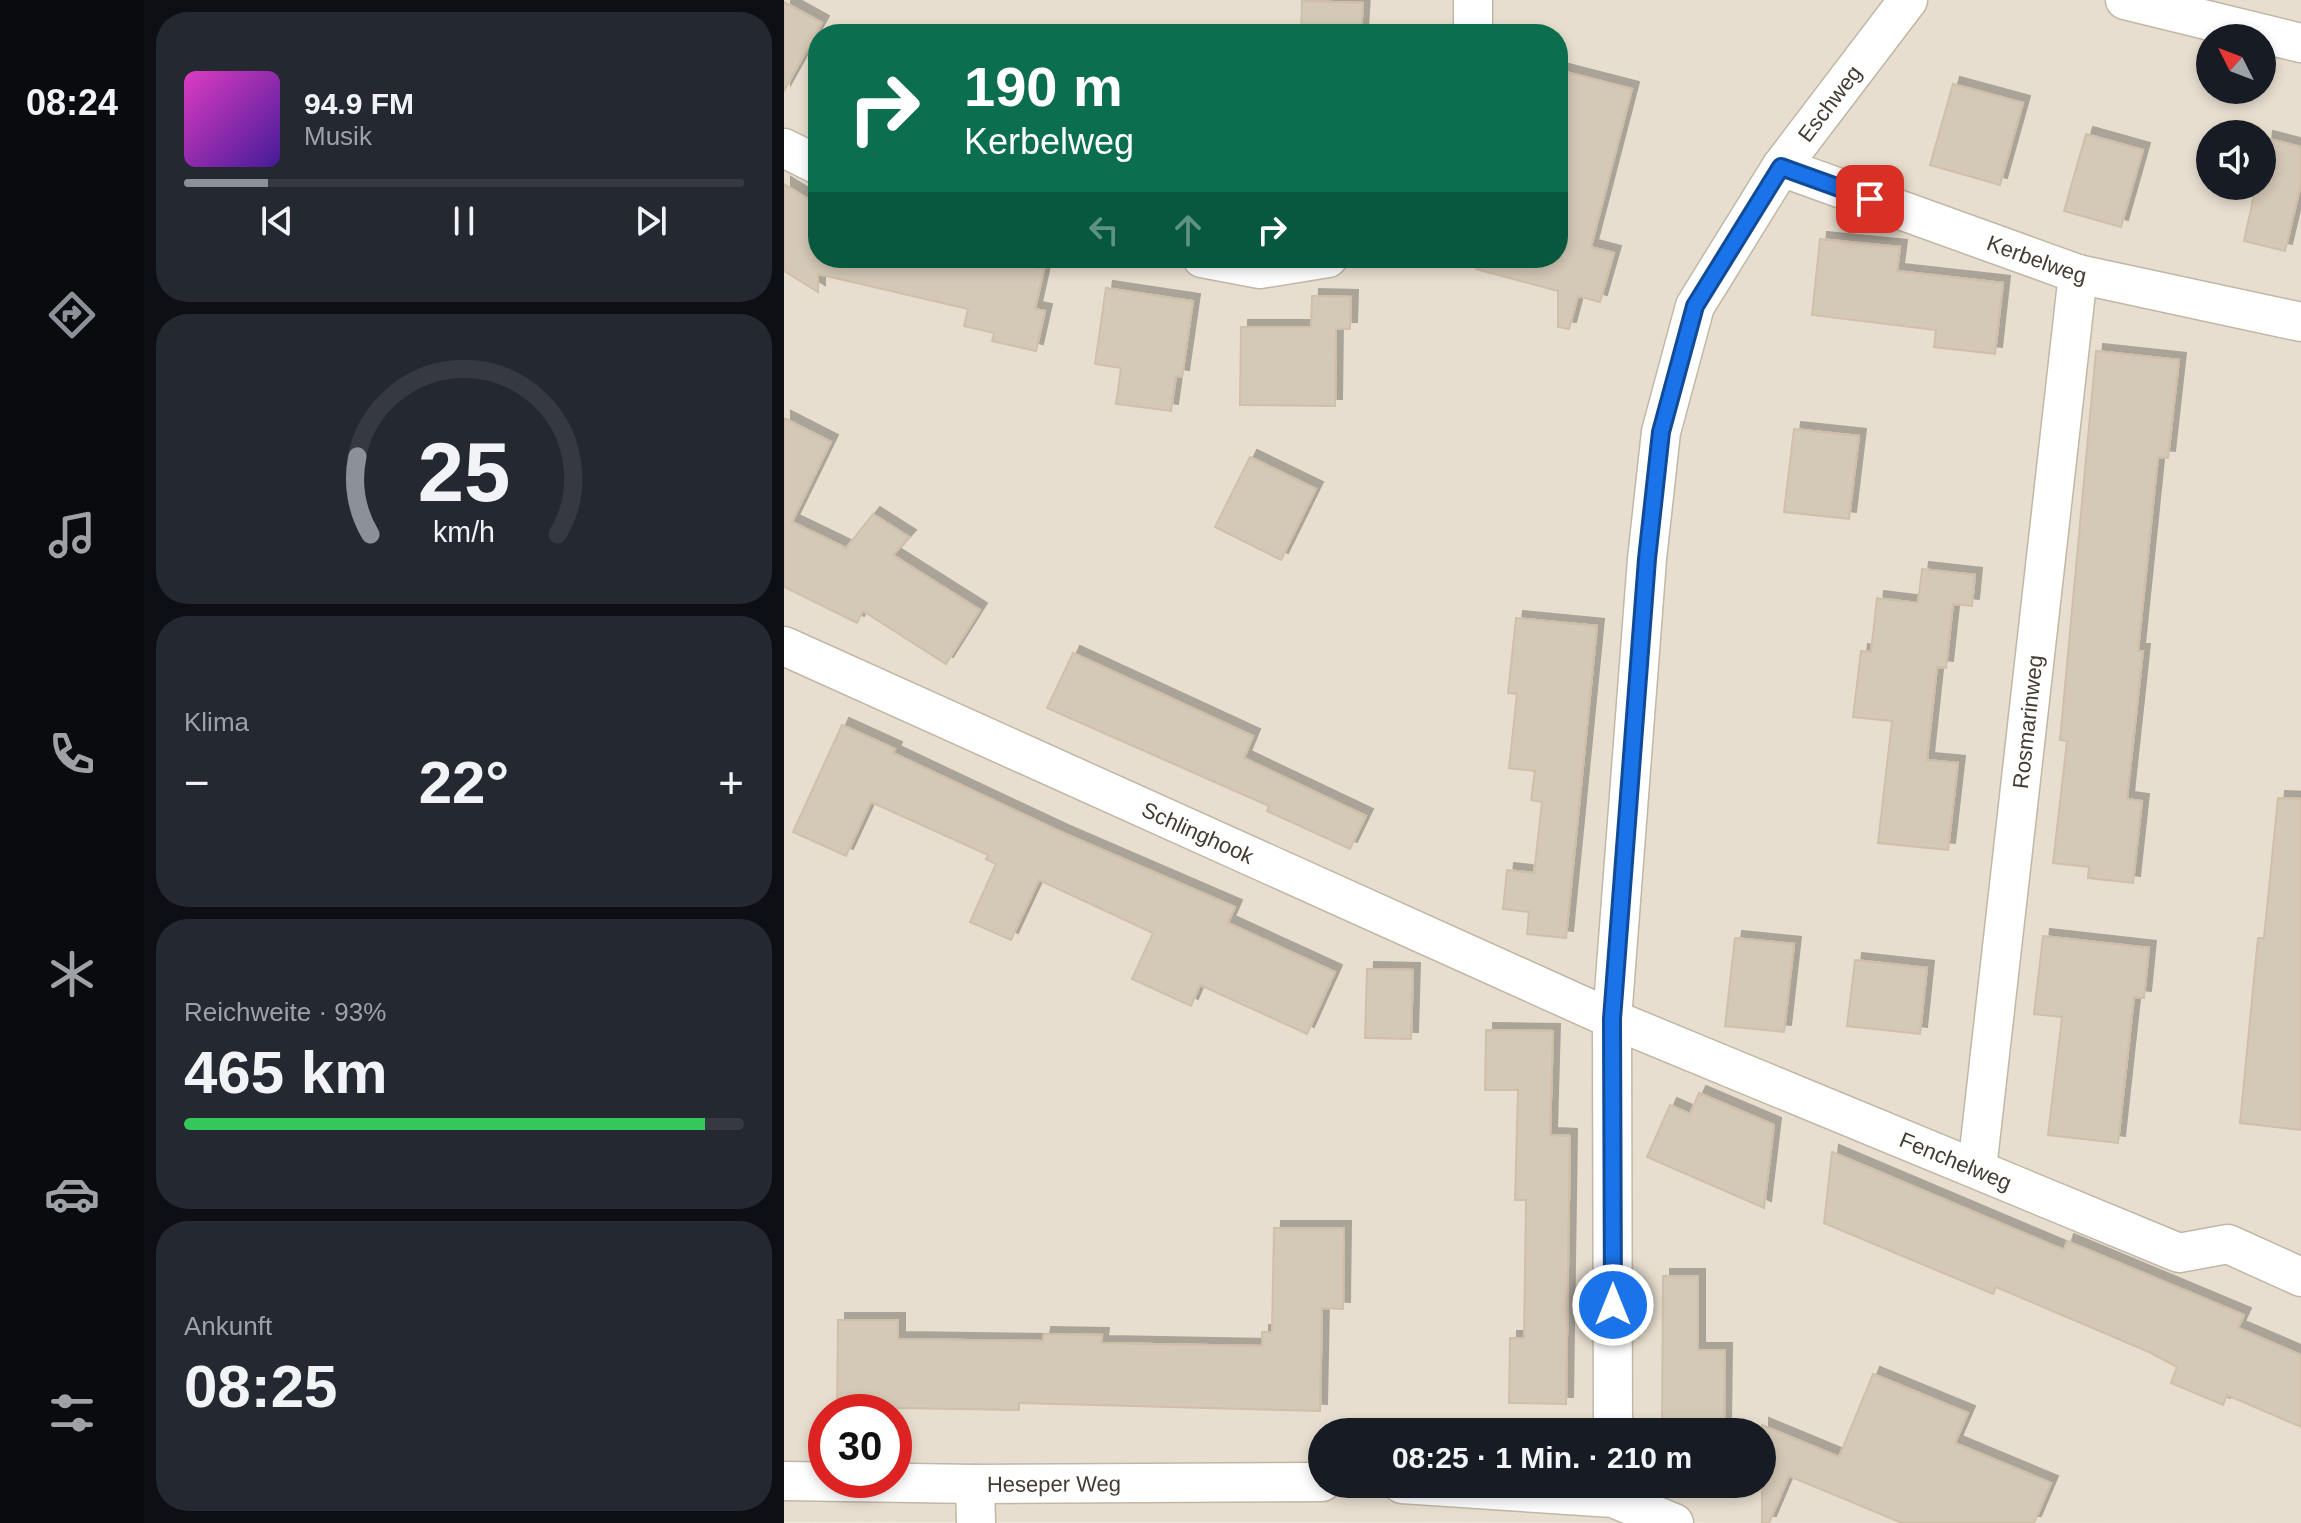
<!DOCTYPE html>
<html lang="de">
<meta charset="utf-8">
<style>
:root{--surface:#171b24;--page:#242831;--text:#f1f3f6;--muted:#9ea1a6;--line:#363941;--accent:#8c9099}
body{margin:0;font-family:Helvetica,sans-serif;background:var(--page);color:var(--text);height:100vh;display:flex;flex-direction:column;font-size:30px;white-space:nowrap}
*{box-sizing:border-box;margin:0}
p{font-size:26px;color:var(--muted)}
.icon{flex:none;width:44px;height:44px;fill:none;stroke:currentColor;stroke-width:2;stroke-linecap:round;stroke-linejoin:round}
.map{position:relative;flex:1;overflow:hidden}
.sheet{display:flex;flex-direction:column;gap:12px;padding:12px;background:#0d0f14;width:640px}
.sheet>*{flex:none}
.banner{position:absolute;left:24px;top:24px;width:760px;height:244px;border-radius:32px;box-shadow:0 4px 12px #0003;background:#0b6e4f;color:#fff;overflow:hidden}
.needle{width:52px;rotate:312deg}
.controls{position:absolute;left:1412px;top:24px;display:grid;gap:16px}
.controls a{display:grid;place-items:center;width:80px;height:80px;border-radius:50%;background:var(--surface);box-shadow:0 4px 12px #0003;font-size:40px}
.speed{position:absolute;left:24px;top:1394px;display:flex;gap:16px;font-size:40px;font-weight:700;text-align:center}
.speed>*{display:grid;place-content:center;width:104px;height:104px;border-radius:50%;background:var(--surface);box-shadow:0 4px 12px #0003;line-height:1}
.speed .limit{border:12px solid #d22;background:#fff;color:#111}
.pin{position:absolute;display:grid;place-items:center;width:68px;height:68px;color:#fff;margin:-34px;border-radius:16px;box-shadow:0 4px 12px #0006}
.me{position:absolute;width:88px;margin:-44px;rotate:0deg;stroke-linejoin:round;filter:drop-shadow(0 0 6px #0008)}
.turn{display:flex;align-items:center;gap:28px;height:168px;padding:0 24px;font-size:36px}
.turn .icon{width:104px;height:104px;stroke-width:2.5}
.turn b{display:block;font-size:56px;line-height:68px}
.lanes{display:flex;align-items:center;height:76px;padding:0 24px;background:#0003;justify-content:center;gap:40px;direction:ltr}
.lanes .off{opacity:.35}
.big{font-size:60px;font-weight:600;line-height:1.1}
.sheet .widget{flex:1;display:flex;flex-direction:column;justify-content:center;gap:12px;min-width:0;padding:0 28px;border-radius:32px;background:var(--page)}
.sheet .dial{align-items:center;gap:0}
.dial svg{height:208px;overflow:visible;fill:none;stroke:var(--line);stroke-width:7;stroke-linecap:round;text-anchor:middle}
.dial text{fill:var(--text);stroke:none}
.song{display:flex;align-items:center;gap:24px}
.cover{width:96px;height:96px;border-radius:12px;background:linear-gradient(135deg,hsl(310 70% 55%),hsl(260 70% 35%))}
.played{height:8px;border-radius:4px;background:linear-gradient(90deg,var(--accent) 15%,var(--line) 15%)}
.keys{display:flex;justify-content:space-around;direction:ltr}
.heat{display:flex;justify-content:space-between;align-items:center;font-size:44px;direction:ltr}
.charge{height:12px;border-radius:6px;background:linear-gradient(90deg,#34c759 93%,var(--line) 0)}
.trip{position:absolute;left:524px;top:1418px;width:468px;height:80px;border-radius:40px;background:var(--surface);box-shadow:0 4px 12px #0003;font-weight:600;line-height:80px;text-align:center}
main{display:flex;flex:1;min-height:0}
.tab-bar{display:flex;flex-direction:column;width:144px;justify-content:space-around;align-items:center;background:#090b0e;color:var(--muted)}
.tab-bar .icon{width:56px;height:56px}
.tab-bar .on{color:var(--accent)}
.tab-bar b{font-size:36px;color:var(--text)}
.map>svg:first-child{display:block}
.residential{fill:#e7decf;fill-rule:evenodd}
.building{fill:#d4c8b6;stroke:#d0bfa9;stroke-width:2;filter:url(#shadow)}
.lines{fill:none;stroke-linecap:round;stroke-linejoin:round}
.minor-casing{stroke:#c1b7a6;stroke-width:41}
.minor{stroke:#fff;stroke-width:38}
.route-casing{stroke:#114b97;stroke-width:20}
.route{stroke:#1a73e8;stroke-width:14}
.labels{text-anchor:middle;stroke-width:6;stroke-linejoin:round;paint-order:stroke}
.street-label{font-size:22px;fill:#443c32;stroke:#fff}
</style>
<main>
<nav class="tab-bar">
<b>08:24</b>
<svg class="icon on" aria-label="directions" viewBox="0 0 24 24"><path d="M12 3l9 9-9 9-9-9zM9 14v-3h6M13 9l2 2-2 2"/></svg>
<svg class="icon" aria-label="music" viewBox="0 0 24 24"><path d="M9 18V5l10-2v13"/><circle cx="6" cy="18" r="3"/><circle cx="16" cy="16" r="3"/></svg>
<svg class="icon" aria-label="phone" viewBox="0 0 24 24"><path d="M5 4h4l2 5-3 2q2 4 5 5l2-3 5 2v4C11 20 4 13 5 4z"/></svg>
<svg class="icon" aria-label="climate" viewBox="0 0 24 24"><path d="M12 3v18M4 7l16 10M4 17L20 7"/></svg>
<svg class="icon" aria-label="car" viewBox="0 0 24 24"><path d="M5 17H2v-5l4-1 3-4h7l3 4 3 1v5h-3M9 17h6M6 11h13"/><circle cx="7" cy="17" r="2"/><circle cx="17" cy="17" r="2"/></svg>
<svg class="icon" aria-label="filters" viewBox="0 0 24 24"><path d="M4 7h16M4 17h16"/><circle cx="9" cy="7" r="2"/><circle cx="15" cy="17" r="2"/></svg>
</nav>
<section class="sheet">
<div class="widget">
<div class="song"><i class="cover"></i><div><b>94.9 FM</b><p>Musik</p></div></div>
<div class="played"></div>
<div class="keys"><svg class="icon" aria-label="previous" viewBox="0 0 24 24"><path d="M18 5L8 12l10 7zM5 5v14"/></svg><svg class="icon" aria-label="pause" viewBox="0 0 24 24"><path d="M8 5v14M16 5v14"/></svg><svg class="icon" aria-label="next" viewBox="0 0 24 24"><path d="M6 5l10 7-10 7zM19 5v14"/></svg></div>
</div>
<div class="widget dial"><svg viewBox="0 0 100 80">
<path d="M14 69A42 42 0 1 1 86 69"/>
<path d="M14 69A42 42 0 0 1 9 39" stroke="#8c9099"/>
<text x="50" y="56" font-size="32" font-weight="700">25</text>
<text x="50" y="72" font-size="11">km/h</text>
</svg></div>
<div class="widget"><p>Klima</p>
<div class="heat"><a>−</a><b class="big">22°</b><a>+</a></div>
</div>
<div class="widget"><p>Reichweite · 93%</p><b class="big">465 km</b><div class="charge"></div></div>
<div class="widget"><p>Ankunft</p><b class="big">08:25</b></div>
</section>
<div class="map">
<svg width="1517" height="1523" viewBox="0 0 1517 1523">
<defs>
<filter id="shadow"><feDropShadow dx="7" dy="-7" stdDeviation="0" flood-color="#0004"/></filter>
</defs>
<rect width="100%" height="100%" fill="#f2ede1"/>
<path class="residential" d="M0 0H1517V1523L0 1522ZM34 34H774V258H34ZM1426 38H1478V90H1426ZM1426 134H1478V186H1426ZM42 1412H110V1480H42ZM538 1432H978V1484H538Z"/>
<g class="building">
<polygon points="518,1 579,3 577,34 517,34"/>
<polygon points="0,2 38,23 0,91"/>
<polygon points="774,70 848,89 807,247 830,253 816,302 794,296 785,329 774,327 774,291 692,269 694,258 774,258"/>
<polygon points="1169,84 1239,103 1216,185 1146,165"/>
<polygon points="1302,134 1359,150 1337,227 1280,211"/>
<polygon points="1482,138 1517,147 1517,184 1501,251 1460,241 1472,186 1478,186"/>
<polygon points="0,184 34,205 34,258 212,258 260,269 251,309 261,311 252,351 208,341 210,333 180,326 184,309 34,274 34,292 0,271"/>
<polygon points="1036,239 1116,247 1113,271 1219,283 1211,354 1150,347 1152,330 1028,315"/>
<polygon points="322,288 409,301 398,377 392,376 387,411 332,404 337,368 311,364"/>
<polygon points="528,296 567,297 566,329 552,329 551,406 456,405 457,327 527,327"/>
<polygon points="1312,351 1395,360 1384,458 1374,457 1354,651 1359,651 1343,799 1358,801 1349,883 1304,878 1305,867 1269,863 1283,741 1276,740"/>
<polygon points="0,418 47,442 8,522 62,548 89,514 125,537 109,555 196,610 162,664 79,611 73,623 0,587"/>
<polygon points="1010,429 1075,436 1065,519 1000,512"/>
<polygon points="466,457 532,489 497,560 431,527"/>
<polygon points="1138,569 1191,575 1188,606 1169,604 1162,668 1153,667 1143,760 1174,763 1164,850 1094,843 1108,721 1069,717 1077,651 1087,652 1093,598 1134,603"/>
<polygon points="732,618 813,626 782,938 743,934 745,912 719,909 723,870 750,873 758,802 747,800 751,771 725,768 733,694 724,693"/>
<polygon points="289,653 469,736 460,758 582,816 566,849 483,811 485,806 263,708"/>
<polygon points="58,725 111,749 109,753 277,832 451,907 444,923 551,972 523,1034 416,985 407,1006 348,979 369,933 255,880 227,940 186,922 212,864 202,859 204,855 87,802 62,856 9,832"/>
<polygon points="1494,798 1517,799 1517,1130 1456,1123 1474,938 1480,938"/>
<polygon points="1259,936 1365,948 1360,998 1350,997 1334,1143 1264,1135 1278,1017 1250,1014"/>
<polygon points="951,938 1010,944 1000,1032 941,1026"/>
<polygon points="1071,960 1143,968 1136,1034 1063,1026"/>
<polygon points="583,969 629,970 627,1039 581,1038"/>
<polygon points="702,1030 769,1031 766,1135 786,1136 782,1404 725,1403 726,1338 740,1338 742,1200 731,1200 734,1090 701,1090"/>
<polygon points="915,1093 990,1125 980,1208 863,1157 886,1105 906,1114"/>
<polygon points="1048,1152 1280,1250 1283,1241 1460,1315 1454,1328 1517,1355 1517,1427 1443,1395 1439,1405 1387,1383 1393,1367 1365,1352 1212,1287 1209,1294 1040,1223"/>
<polygon points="490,1228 560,1228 559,1309 538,1308 536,1411 235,1403 235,1410 113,1408 113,1412 53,1412 54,1320 114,1320 114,1339 259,1341 260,1334 318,1335 317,1343 478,1346 478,1332 488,1332"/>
<polygon points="879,1276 914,1276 914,1350 941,1350 940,1432 878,1432"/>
<polygon points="1089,1374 1184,1413 1171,1443 1267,1483 1250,1523 1118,1523 1005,1476 985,1523 978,1523 978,1425 1055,1457"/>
</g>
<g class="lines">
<g class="minor-casing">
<g id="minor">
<polyline points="689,0 689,34"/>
<polyline points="1341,0 1517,43"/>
<polyline points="0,148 34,165"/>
<path id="s1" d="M997 167 1294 274 1517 322"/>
<polyline points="418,258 476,269 544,258"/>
<path id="s2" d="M0 646 828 1019 1395 1253 1444 1244 1517 1277"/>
<path id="s3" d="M1193 1169 1294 274"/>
<path id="s4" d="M829 1432 828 1019 863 559 877 432 911 306 997 167 1124 0"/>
<path id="s5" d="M0 1481 191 1484 538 1482"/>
<polyline points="191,1484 192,1523"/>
<polyline points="618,1484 829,1498 890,1523"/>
</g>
</g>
<use href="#minor" class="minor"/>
</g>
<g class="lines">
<g class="route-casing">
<polyline id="route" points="829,1305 828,1019 863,559 877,432 911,306 997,167 1086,199"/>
</g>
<use href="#route" class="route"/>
</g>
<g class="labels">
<g class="street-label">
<text dy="8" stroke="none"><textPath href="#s4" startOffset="1376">Eschweg</textPath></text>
<text dy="8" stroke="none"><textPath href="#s1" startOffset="272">Kerbelweg</textPath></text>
<text dy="8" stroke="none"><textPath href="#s3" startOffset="450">Rosmarinweg</textPath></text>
<text dy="8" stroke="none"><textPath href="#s2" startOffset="454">Schlinghook</textPath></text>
<text dy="8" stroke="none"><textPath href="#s2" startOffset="1280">Fenchelweg</textPath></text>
<text dy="8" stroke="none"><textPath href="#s5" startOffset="270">Heseper Weg</textPath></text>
</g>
</g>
</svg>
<div class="controls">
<a><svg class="needle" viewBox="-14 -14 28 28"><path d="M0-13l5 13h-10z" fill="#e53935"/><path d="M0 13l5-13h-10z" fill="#9ea1a6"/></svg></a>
<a><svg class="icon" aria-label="sound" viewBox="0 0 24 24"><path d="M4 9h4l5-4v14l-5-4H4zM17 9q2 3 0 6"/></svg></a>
</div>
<div class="speed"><div class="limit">30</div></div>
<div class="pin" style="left:1086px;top:199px;background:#d93025"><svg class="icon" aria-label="arrive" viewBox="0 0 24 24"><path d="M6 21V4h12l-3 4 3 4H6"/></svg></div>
<svg class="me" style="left:829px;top:1305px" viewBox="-20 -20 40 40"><circle r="17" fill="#1a73e8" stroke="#fff" stroke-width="3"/><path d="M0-11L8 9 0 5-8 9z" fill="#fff"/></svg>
<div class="trip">08:25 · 1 Min. · 210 m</div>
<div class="banner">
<div class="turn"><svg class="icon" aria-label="right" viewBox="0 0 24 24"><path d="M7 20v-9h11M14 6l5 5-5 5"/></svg><div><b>190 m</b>Kerbelweg</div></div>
<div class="lanes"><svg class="icon off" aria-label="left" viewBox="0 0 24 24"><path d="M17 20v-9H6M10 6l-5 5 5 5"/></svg><svg class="icon off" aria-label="ahead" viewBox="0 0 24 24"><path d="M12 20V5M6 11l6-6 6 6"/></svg><svg class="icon" aria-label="right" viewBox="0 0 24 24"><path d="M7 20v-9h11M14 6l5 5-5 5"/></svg></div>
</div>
</div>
</main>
